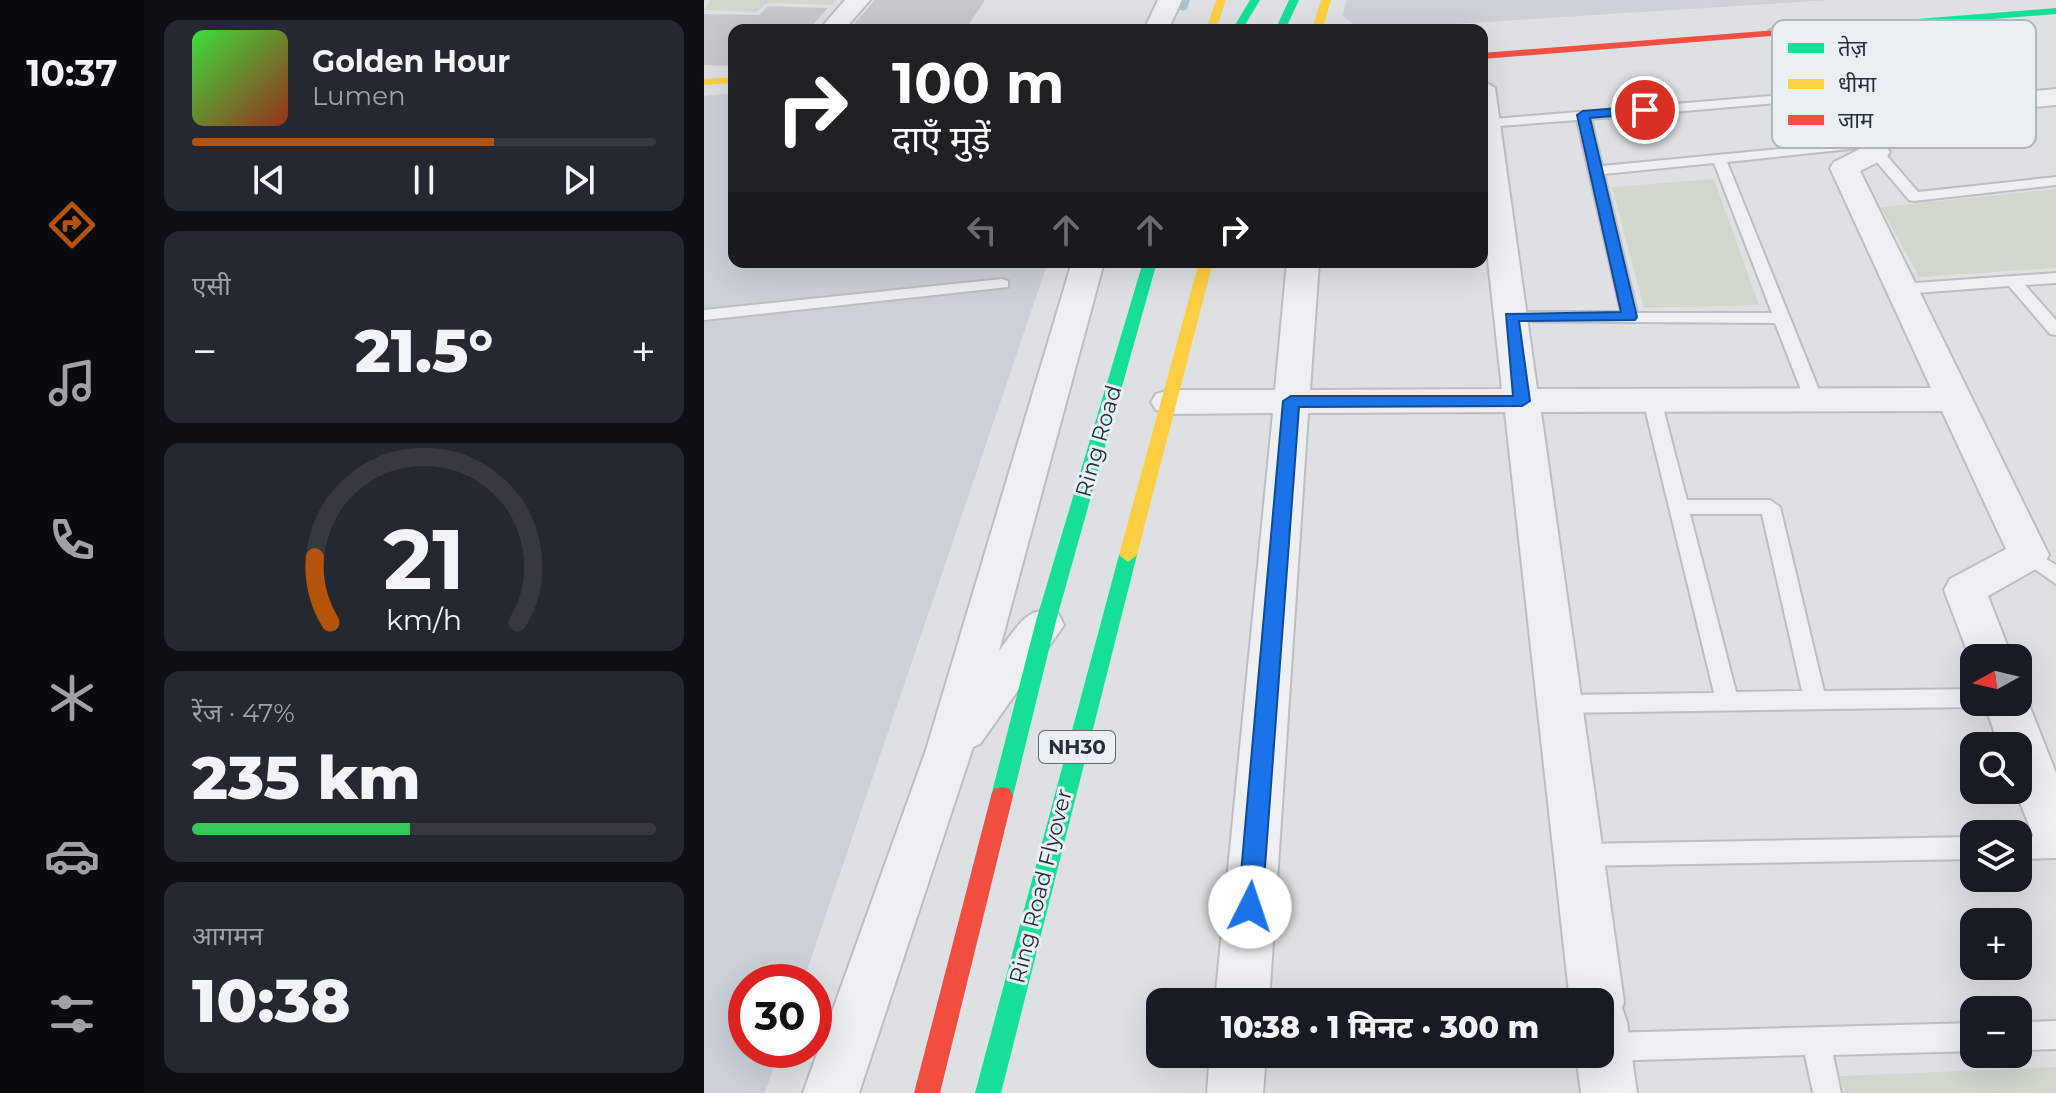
<!DOCTYPE html>
<html lang="hi">
<meta charset="utf-8">
<style>
:root{--surface:#171b24;--page:#242831;--text:#f1f3f6;--muted:#9ea1a6;--line:#363941;--accent:#b45309}
body{margin:0;font-family:Montserrat,"Noto Sans Devanagari",sans-serif;background:var(--page);color:var(--text);height:100vh;display:flex;flex-direction:column;font-size:30px;white-space:nowrap}
*{box-sizing:border-box;margin:0}
p{font-size:26px;color:var(--muted)}
.icon{flex:none;width:44px;height:44px;fill:none;stroke:currentColor;stroke-width:2;stroke-linecap:round;stroke-linejoin:round}
.map{position:relative;flex:1;overflow:hidden}
.side{display:flex;flex-direction:column;gap:20px;padding:20px;background:#0d0f14;width:560px}
.side>*{flex:none}
.banner{position:absolute;left:24px;top:24px;width:760px;height:244px;border-radius:16px;box-shadow:0 8px 32px #0002;background:#202124;color:#fff;overflow:hidden}
.needle{width:52px;rotate:262deg}
.fabs{position:absolute;left:1256px;top:644px;display:grid;gap:16px}
.fabs a{display:grid;place-items:center;width:72px;height:72px;border-radius:16px;background:var(--surface);box-shadow:0 8px 32px #0002;font-size:40px}
.speed{position:absolute;left:24px;top:964px;display:flex;gap:16px;font-size:40px;font-weight:700;text-align:center}
.speed>*{display:grid;place-content:center;width:104px;height:104px;border-radius:50%;background:var(--surface);box-shadow:0 8px 32px #0002;line-height:1}
.speed .limit{border:12px solid #d22;background:#fff;color:#111}
.pin{position:absolute;display:grid;place-items:center;width:68px;height:68px;color:#fff;margin:-34px;border:4px solid #fff;border-radius:50%;box-shadow:0 2px 8px #0007}
.me{position:absolute;width:88px;margin:-44px;rotate:4deg;stroke-linejoin:round;filter:drop-shadow(0 0 6px #0008)}
.turn{display:flex;align-items:center;gap:28px;height:168px;padding:0 32px;font-size:36px}
.turn .icon{width:104px;height:104px;stroke-width:2.5}
.turn b{display:block;font-size:56px;line-height:68px}
.lanes{display:flex;align-items:center;height:76px;padding:0 32px;background:#0003;justify-content:center;gap:40px;direction:ltr}
.lanes .off{opacity:.35}
.big{font-size:60px;font-weight:800;line-height:1.1}
.side .widget{flex:1;display:flex;flex-direction:column;justify-content:center;gap:12px;min-width:0;padding:0 28px;border-radius:16px;background:var(--page)}
.side .dial{align-items:center;gap:0}
.dial svg{height:208px;overflow:visible;fill:none;stroke:var(--line);stroke-width:7;stroke-linecap:round;text-anchor:middle}
.dial text{fill:var(--text);stroke:none}
.song{display:flex;align-items:center;gap:24px}
.cover{width:96px;height:96px;border-radius:12px;background:linear-gradient(135deg,hsl(120 70% 55%),hsl(10 70% 35%))}
.played{height:8px;border-radius:4px;background:linear-gradient(90deg,var(--accent) 65%,var(--line) 65%)}
.keys{display:flex;justify-content:space-around;direction:ltr}
.heat{display:flex;justify-content:space-between;align-items:center;font-size:44px;direction:ltr}
.charge{height:12px;border-radius:6px;background:linear-gradient(90deg,#34c759 47%,var(--line) 0)}
.trip{position:absolute;left:442px;top:988px;width:468px;height:80px;border-radius:16px;background:var(--surface);box-shadow:0 8px 32px #0002;font-weight:800;line-height:80px;text-align:center}
main{display:flex;flex:1;min-height:0}
.tab-bar{display:flex;flex-direction:column;width:144px;justify-content:space-around;align-items:center;background:#090b0e;color:var(--muted)}
.tab-bar .icon{width:56px;height:56px}
.tab-bar .active{color:var(--accent)}
.tab-bar b{font-size:36px;color:var(--text)}
.map>svg:first-child{display:block}
.built{fill:#cbd1d7}
.green{fill:#d0d8ce}
.lines{fill:none;stroke-linecap:round;stroke-linejoin:round}
.stream{fill:#acc1cf;fill-rule:evenodd}
.building{fill:#c6c9cb}
.lane-casing{stroke:#bcbfc1;stroke-width:4}
.street-casing{stroke:#bcbfc1;stroke-width:4}
.lane{fill:#edeff0;fill-rule:evenodd}
.street{fill:#edeff0;fill-rule:evenodd}
.fast{fill:#16e098;fill-rule:evenodd}
.slow{fill:#ffcf43;fill-rule:evenodd}
.jam{fill:#f24e42;fill-rule:evenodd}
.route{fill:#1a73e8;stroke:#114b97;stroke-width:2}
.labels{text-anchor:middle;stroke-width:6;stroke-linejoin:round;paint-order:stroke}
.shield{fill:#eaeff4;stroke:#616973;stroke-width:2}
.shield-label{font-size:20px;font-weight:bold;fill:#26303c}
.street-label{font-size:22px;fill:#26303c;stroke:#eaeff4}
.key{fill:#eaeff4;stroke:#afb6bd;stroke-width:2}
.key-label{font-size:22px;fill:#26303c}
</style>
<main>
<nav class="tab-bar">
<b>10:37</b>
<svg class="icon active" aria-label="directions" viewBox="0 0 24 24"><path d="M12 3l9 9-9 9-9-9zM9 14v-3h6M13 9l2 2-2 2"/></svg>
<svg class="icon" aria-label="music" viewBox="0 0 24 24"><path d="M9 18V5l10-2v13"/><circle cx="6" cy="18" r="3"/><circle cx="16" cy="16" r="3"/></svg>
<svg class="icon" aria-label="phone" viewBox="0 0 24 24"><path d="M5 4h4l2 5-3 2q2 4 5 5l2-3 5 2v4C11 20 4 13 5 4z"/></svg>
<svg class="icon" aria-label="climate" viewBox="0 0 24 24"><path d="M12 3v18M4 7l16 10M4 17L20 7"/></svg>
<svg class="icon" aria-label="car" viewBox="0 0 24 24"><path d="M5 17H2v-5l4-1 3-4h7l3 4 3 1v5h-3M9 17h6M6 11h13"/><circle cx="7" cy="17" r="2"/><circle cx="17" cy="17" r="2"/></svg>
<svg class="icon" aria-label="filters" viewBox="0 0 24 24"><path d="M4 7h16M4 17h16"/><circle cx="9" cy="7" r="2"/><circle cx="15" cy="17" r="2"/></svg>
</nav>
<section class="side">
<div class="widget">
<div class="song"><i class="cover"></i><div><b>Golden Hour</b><p>Lumen</p></div></div>
<div class="played"></div>
<div class="keys"><svg class="icon" aria-label="previous" viewBox="0 0 24 24"><path d="M18 5L8 12l10 7zM5 5v14"/></svg><svg class="icon" aria-label="pause" viewBox="0 0 24 24"><path d="M8 5v14M16 5v14"/></svg><svg class="icon" aria-label="next" viewBox="0 0 24 24"><path d="M6 5l10 7-10 7zM19 5v14"/></svg></div>
</div>
<div class="widget"><p>एसी</p>
<div class="heat"><a>−</a><b class="big">21.5°</b><a>+</a></div>
</div>
<div class="widget dial"><svg viewBox="0 0 100 80">
<path d="M14 69A42 42 0 1 1 86 69"/>
<path d="M14 69A42 42 0 0 1 8 44" stroke="#b45309"/>
<text x="50" y="56" font-size="32" font-weight="700">21</text>
<text x="50" y="72" font-size="11">km/h</text>
</svg></div>
<div class="widget"><p>रेंज · 47%</p><b class="big">235 km</b><div class="charge"></div></div>
<div class="widget"><p>आगमन</p><b class="big">10:38</b></div>
</section>
<div class="map">
<svg width="1352" height="1093" viewBox="0 0 1352 1093">
<rect width="100%" height="100%" fill="#dee1e3"/>
<g class="built">
<polygon points="643,0 1126,0 657,30 638,15"/>
<polygon points="30,93 30,262 344,262 99,982 42,982 42,1050 75,1050 61,1093 0,1093 0,96"/>
</g>
<g class="green">
<polygon points="6,0 133,0 128,5 63,3 53,12 0,10"/>
<polygon points="1010,179 1055,305 940,308 908,187"/>
<polygon points="1352,189 1352,268 1215,277 1177,207"/>
<polygon points="1352,1067 1352,1093 1140,1093 1136,1076"/>
</g>
<g class="lines">
<polygon class="stream" points="480,0 486,0 483,9 479,11 475,9"/>
</g>
<g class="building">
<polygon points="171,0 281,0 261,30 145,30"/>
<polygon points="64,6 124,8 104,30 30,30 30,66 0,65 0,14 55,15"/>
</g>
<g class="lines">
<g class="lane-casing">
<g id="lane">
<path d="M1127 91 1132 92V98L887 119 898 166 1170 140 1172 143 1165 147 1023 162 1119 400 1116 404H1104L1101 400 1071 323 801 321V313L807 312H917L873 120 782 127 778 126V120ZM1010 163 1068 313H933L900 174Z"/>
<polygon points="1167,149 1177,149 1214,192 1352,177 1352,185 1210,201 1205,200 1167,155"/>
<polygon points="1352,273 1352,283 1321,285 1352,320 1352,335 1346,334 1305,286 1198,294 1190,289 1198,284"/>
<polygon points="298,279 304,281 304,287 0,320 0,310"/>
<path d="M948 394 957 400 983 500H1066L1076 507 1120 691 1270 689V702H1279L1278 704 1270 707 856 713 848 711 845 704 848 697 856 695 1010 693 939 400ZM986 514H1058L1098 691 1032 692Z"/>
<polygon points="1325,548 1352,565 1352,584 1318,560 1315,555 1318,550"/>
<polygon points="1352,836 1352,858 1314,859 1314,837"/>
<polygon points="1270,837 1270,859 875,866 866,863 863,855 866,847 875,844"/>
<polygon points="1352,1021 1352,1049 1314,1050 1314,1022"/>
<polygon points="1270,1023 1270,1051 1129,1055 1137,1093 1109,1093 1101,1055 902,1061 891,1054 896,1054 896,1036 902,1033"/>
</g>
</g>
<g class="street-casing">
<g id="street">
<polygon points="141,0 166,0 140,30 115,30"/>
<polygon points="454,0 478,0 464,30 440,30"/>
<polygon points="1077,24 1086,26 1151,107 1352,89 1352,105 1163,122 1186,152 1182,158 1156,171 1345,555 1339,565 1284,596 1308,658 1270,658 1270,669 1240,590 1246,579 1302,549 1238,411 837,412 920,1002 918,1008 923,1022 933,1093 877,1093 872,1054 896,1054 896,1002 866,1002 801,412 604,413 565,1002 511,1002 569,413 465,414 452,410 447,402 452,394 465,390 571,390 583,262 615,262 606,390 798,389 778,205 778,80 791,88 833,389 1227,388 1126,168 1130,162 1156,149 1065,31"/>
<path d="M368 262H400L295 651C312 629 323 603 354 613L360 625 276 744 269 747 155 1093H99L222 750Z"/>
<polygon points="1314,688 1324,702 1352,773 1352,857 1335,850 1311,790 1314,746 1295,746 1280,702 1314,702"/>
<polygon points="506,1054 562,1054 559,1093 503,1093"/>
</g>
</g>
<use href="#lane" class="lane"/>
<use href="#street" class="street"/>
<g class="fast">
<polygon points="546,0 556,0 538,30 528,30"/>
<polygon points="585,0 595,0 581,30 571,30"/>
<polygon points="1352,8 1352,14 1112,33 1107,30 1112,27"/>
<polygon points="439,262 453,262 352,621 309,796 306,803 298,805 290,803 287,796 332,621"/>
<polygon points="424,548 433,555 297,1093 271,1093 415,555"/>
</g>
<g class="slow">
<polygon points="512,0 522,0 512,30 502,30"/>
<polygon points="617,0 627,0 618,30 608,30"/>
<polygon points="30,77 30,83 0,85 0,79"/>
<polygon points="495,262 509,262 433,555 424,562 415,555"/>
</g>
<g class="jam">
<polygon points="1112,27 1117,30 1116,32 778,59 778,53"/>
<polygon points="298,787 306,789 309,796 236,1093 210,1093 287,796 290,789"/>
</g>
</g>
<polygon class="route" points="941,106 947,110 945,113 886,118 933,317 931,320 815,321 826,401 818,406 595,407 558,907 554,915 546,918 538,915 534,907 579,401 587,396 809,396 802,314 917,312 873,115 879,111"/>
<g class="labels">
<rect class="shield" x="335" y="731" width="76" height="32" rx="6"/>
<g class="shield-label">
<text x="373" y="754">NH30</text>
</g>
<g class="street-label">
<text transform="translate(394 441) rotate(-74)" y="8">Ring Road</text>
<text transform="translate(336 886) rotate(-76)" y="8">Ring Road Flyover</text>
</g>
</g>
<rect x="1068" y="20" width="264" height="128" rx="12" class="key"/>
<rect x="1084" y="43" width="36" height="10" fill="#16e098"/>
<rect x="1084" y="79" width="36" height="10" fill="#ffcf43"/>
<rect x="1084" y="115" width="36" height="10" fill="#f24e42"/>
<g class="key-label">
<text x="1134" y="56">तेज़</text>
<text x="1134" y="92">धीमा</text>
<text x="1134" y="128">जाम</text>
</g>
</svg>
<div class="fabs">
<a><svg class="needle" viewBox="-14 -14 28 28"><path d="M0-13l5 13h-10z" fill="#e53935"/><path d="M0 13l5-13h-10z" fill="#9ea1a6"/></svg></a>
<a><svg class="icon" aria-label="search" viewBox="0 0 24 24"><circle cx="10" cy="10" r="6"/><path d="M15 15l6 6"/></svg></a>
<a><svg class="icon" aria-label="layers" viewBox="0 0 24 24"><path d="M12 4l9 5-9 5-9-5zM3 14l9 5 9-5"/></svg></a>
<a>+</a>
<a>−</a>
</div>
<div class="speed"><div class="limit">30</div></div>
<div class="pin" style="left:941px;top:110px;background:#d93025"><svg class="icon" aria-label="arrive" viewBox="0 0 24 24"><path d="M6 21V4h12l-3 4 3 4H6"/></svg></div>
<svg class="me" style="left:546px;top:907px" viewBox="-20 -20 40 40"><circle r="19" fill="#fff"/><path d="M0-13L10 11 0 6-10 11z" fill="#1a73e8"/></svg>
<div class="trip">10:38 · 1 मिनट · 300 m</div>
<div class="banner">
<div class="turn"><svg class="icon" aria-label="right" viewBox="0 0 24 24"><path d="M7 20v-9h11M14 6l5 5-5 5"/></svg><div><b>100 m</b>दाएँ मुड़ें</div></div>
<div class="lanes"><svg class="icon off" aria-label="left" viewBox="0 0 24 24"><path d="M17 20v-9H6M10 6l-5 5 5 5"/></svg><svg class="icon off" aria-label="ahead" viewBox="0 0 24 24"><path d="M12 20V5M6 11l6-6 6 6"/></svg><svg class="icon off" aria-label="ahead" viewBox="0 0 24 24"><path d="M12 20V5M6 11l6-6 6 6"/></svg><svg class="icon" aria-label="right" viewBox="0 0 24 24"><path d="M7 20v-9h11M14 6l5 5-5 5"/></svg></div>
</div>
</div>
</main>
